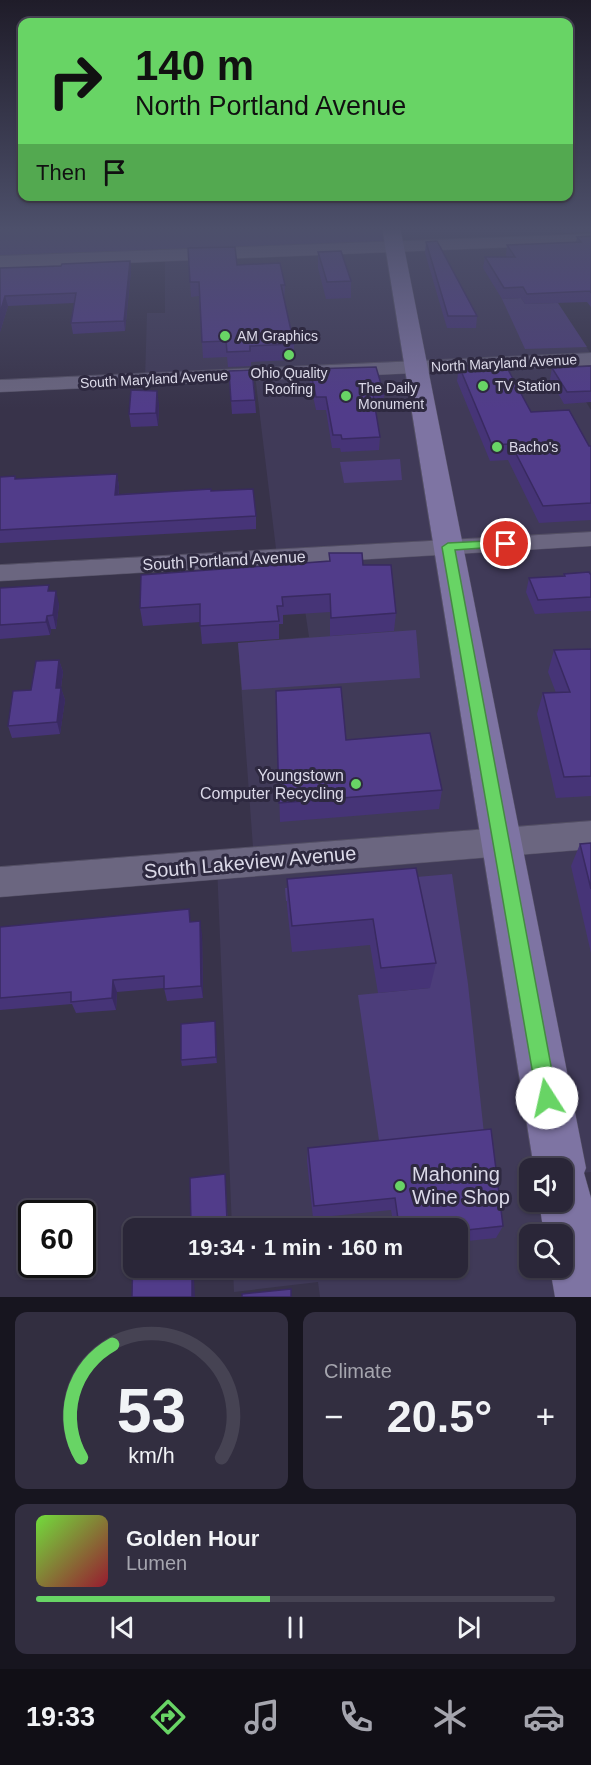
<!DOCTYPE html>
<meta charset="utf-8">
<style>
:root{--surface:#2a2638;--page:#322e40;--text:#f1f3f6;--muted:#a5a5ae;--line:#464353;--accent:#68d465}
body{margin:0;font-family:Arial,sans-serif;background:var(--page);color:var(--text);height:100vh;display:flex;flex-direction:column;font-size:22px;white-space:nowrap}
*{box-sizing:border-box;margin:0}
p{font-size:20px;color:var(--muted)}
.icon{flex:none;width:33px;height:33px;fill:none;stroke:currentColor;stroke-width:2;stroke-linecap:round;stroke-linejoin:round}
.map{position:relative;height:1297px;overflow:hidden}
.side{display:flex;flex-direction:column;gap:15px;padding:15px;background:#17151f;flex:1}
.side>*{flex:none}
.banner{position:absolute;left:18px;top:18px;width:555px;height:183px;border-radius:12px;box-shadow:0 2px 4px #0004,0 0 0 2px var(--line);background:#68d465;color:#111;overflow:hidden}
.tools{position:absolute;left:519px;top:1158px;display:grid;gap:12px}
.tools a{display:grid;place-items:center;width:54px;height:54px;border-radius:12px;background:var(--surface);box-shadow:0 2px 4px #0004,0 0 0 2px var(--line);font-size:30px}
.speed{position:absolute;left:18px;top:1200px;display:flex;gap:12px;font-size:30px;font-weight:700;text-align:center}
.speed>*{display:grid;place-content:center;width:78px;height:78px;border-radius:50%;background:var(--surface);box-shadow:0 2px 4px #0004,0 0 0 2px var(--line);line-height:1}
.speed .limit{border:3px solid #111;border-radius:9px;background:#fff;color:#111}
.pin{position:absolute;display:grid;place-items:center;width:51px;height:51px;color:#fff;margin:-26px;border:3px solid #fff;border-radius:50%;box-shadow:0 2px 6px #0007}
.me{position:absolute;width:66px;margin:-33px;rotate:350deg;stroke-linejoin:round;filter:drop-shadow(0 0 4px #0008)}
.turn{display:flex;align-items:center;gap:21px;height:126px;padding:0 18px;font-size:27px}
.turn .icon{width:78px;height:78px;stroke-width:2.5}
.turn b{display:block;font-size:42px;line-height:51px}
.then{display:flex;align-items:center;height:57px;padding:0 18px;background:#0003;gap:12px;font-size:22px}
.big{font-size:45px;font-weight:800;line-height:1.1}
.side .tile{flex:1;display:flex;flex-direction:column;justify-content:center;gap:9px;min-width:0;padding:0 21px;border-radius:12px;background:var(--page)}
.side .dial{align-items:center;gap:0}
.dial svg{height:156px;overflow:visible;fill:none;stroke:var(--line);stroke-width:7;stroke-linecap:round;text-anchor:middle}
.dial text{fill:var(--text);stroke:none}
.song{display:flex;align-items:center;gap:18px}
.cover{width:72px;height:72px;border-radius:9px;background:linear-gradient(135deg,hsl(100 70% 55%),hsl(350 70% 35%))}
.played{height:6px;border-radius:3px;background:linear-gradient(90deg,var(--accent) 45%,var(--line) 45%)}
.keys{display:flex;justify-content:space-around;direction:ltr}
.heat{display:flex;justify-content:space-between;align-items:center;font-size:33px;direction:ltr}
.side .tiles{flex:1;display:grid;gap:15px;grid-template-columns:1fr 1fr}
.tile:last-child{grid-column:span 2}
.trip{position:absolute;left:123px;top:1218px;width:345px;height:60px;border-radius:12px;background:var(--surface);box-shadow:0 2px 4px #0004,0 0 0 2px var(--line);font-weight:800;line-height:60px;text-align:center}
.tab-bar{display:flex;height:96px;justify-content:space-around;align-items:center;background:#110f16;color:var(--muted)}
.tab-bar .icon{width:42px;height:42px}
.tab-bar .selected{color:var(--accent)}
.tab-bar b{font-size:27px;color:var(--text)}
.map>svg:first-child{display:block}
.built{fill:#403a58;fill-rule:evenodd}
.green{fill:#4c3d7a}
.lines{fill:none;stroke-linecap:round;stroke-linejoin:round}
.street-casing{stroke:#545064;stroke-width:1}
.secondary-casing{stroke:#545064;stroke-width:1}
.primary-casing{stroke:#545064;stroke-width:1}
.street{fill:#6b6680;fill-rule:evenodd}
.secondary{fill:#6b6680;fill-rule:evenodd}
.primary{fill:#7e74a3;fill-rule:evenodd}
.wall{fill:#463477}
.shaded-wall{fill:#392a61}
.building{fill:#513c8a;stroke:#392a61;stroke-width:1.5}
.route{fill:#68d465;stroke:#448a42;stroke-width:1.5}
.poi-dot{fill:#68d465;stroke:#2e2940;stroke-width:2}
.labels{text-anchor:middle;stroke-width:6;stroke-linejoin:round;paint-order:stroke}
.far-poi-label{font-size:14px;fill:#dbd9e8;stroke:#2e2940;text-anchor:start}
.far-street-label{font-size:14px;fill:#dbd9e8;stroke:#2e2940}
.street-label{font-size:16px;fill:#dbd9e8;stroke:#2e2940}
.poi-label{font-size:16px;fill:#dbd9e8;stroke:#2e2940;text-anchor:end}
.near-street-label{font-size:20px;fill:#dbd9e8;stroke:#2e2940}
.near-poi-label{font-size:20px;fill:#dbd9e8;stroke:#2e2940;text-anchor:start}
</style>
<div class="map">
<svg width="591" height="1297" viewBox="0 0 591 1297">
<rect width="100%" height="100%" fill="#38334a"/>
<path class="built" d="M391 227H547L557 240 518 242 591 354 561 361 591 410V1172L563 1175 562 1168H530V1202H562L583 1297H320L318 1282 234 1292 233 1268H458V1228H232L217 865 254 861 238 643 309 637 297 556 277 557 255 375 145 380 147 313H165V256L395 246ZM530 1234H562V1268H530Z"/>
<g class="green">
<polygon points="0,227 389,227 395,247 0,262"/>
<polygon points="521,298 525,304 558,303 587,347 525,349 502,299"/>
<polygon points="400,459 402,480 344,483 340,462"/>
<polygon points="416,630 420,678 242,690 238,643"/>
<polygon points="452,874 468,984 485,1143 381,1154 358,995 430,988 411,895 286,901 285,888"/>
</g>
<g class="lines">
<g class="street-casing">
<g id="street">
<polygon points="591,353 591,365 0,392 0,380"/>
<polygon points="591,532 591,546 0,581 0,565"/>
<polygon points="591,821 591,849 0,897 0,867"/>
</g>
</g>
<g class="secondary-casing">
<polygon id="secondary" points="591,234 591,244 0,268 0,256"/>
</g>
<g class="primary-casing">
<polygon id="primary" points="382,227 400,227 586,1168 584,1173 591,1198 591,1297 555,1297 550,1268 562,1268 562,1234 544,1234 539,1202 562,1202 562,1168 534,1168"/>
</g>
<use href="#street" class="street"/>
<use href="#secondary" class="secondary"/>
<use href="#primary" class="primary"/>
</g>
<g class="wall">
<polygon points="559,227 591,227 591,232 564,233"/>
<polygon points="591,236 591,307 587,302 525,304 521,298 502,299 483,268 485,257 507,257 506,255 507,245 576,242 577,237"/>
<polygon points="426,242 477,316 476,328 447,328 425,253"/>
<polygon points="318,252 351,281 351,298 326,299 318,268"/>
<polygon points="130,261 131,271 125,331 73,334 71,323 74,303 8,306 0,332 0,268 61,266"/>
<polygon points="237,265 285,285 284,300 294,344 294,360 251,362 251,366 228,367 227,357 203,358 199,296 191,297 190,282"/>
<polygon points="459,366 531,412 589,446 591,446 591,520 539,523 508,460 490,461 457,381"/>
<polygon points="591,366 591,402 564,404 550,379 552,368"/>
<polygon points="310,369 384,394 383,407 375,407 380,437 379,450 341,452 340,448 332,448 326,410 316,410 310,382"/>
<polygon points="229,371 255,400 256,413 232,414"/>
<polygon points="159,404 158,426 131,427 129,414"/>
<polygon points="117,474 119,487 119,494 211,491 256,516 256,529 0,543 0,477 15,476 16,479"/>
<polygon points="363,565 396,613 394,631 330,636 330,612 283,615 283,624 279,624 279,639 202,644 200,622 143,626 140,608"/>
<polygon points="564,574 591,575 591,611 535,614 526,592 529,578 563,576"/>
<polygon points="0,588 50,591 59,604 56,629 51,629 50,635 0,639"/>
<polygon points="591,649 591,796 556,798 537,714 543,693 556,693 548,672 554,650"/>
<polygon points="59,660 63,672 61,688 65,700 60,734 12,738 8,726 31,690"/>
<polygon points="276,691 346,740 442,790 439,809 280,822"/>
<polygon points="591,843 591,953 571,866 580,844"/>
<polygon points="416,868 436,963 430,988 378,993 370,945 292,952 287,906 287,879"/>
<polygon points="192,922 202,934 203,998 167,1001 164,988 117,992 116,1010 76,1013 72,1004 0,1010 0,927"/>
<polygon points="215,1021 217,1063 182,1066 181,1060"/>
<polygon points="308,1148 503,1226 496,1238 458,1242 458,1228 394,1228 391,1210 313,1218 307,1161"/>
<polygon points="225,1179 228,1225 202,1228 192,1228 191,1226"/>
</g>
<g class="shaded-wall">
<polygon points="130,261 131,271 125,331 124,321"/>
<polygon points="5,296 8,306 0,332 0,313"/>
<polygon points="157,391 159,404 158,426 156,413"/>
<polygon points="117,474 119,487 118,507 115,495"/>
<polygon points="56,591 59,604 56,629 53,615"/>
<polygon points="47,616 51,629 50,635 46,622"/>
<polygon points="59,660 63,672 59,701 56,688"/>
<polygon points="61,688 65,700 60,734 57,722"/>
<polygon points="200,921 202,934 203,998 201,986"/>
<polygon points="113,980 117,992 116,1010 112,998"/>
<polygon points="215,1021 216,1027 217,1063 216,1057"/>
<polygon points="180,1268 183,1268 183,1280 180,1273"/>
<polygon points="192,1271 194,1279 195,1297 192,1297"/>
</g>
<g class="building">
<polygon points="591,236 591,293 590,291 527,294 523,287 504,288 485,257 515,257 507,245 581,242 577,237"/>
<polygon points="437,241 477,316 448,316 426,242"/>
<polygon points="235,247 237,265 280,263 285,285 281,285 294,344 250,346 250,351 227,352 226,341 202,342 199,282 190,282 188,248"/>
<polygon points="341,251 351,281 327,282 318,252"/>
<polygon points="130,261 124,321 71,323 76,293 5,296 0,313 0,268 61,266 62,264"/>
<polygon points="505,364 531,412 569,410 589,446 591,446 591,503 543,506 511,444 492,445 459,366"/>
<polygon points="591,366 591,391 567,392 552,368"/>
<polygon points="376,367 384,394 373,395 380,437 342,439 341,435 333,435 326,397 316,397 310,369"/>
<polygon points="252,370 255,400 231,401 229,371"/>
<polygon points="131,390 157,391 156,413 129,414"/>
<polygon points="117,474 115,495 211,489 211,491 253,489 256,516 0,530 0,477 15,476 15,479"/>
<polygon points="329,553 362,553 363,565 391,565 396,613 331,618 330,594 282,597 283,606 277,606 279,621 200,626 200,604 140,608 141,575 330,561"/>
<polygon points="589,572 591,575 591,597 538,600 529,578 565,576 564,574"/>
<polygon points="49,585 48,591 56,591 53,615 47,616 46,622 0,625 0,588"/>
<polygon points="591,649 591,776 564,777 543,693 570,692 554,650"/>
<polygon points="59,660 56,688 61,688 57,722 8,726 13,691 31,690 36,661"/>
<polygon points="341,687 346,740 430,733 442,790 279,803 276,691"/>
<polygon points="591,843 591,889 580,844"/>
<polygon points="416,868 436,963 381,968 373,919 292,926 287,879"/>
<polygon points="189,909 190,922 200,921 201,986 164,989 164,976 113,980 112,998 71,1002 71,992 0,998 0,927"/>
<polygon points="215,1021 216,1057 181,1060 181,1024"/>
<polygon points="491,1129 503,1226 458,1231 458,1228 406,1228 405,1218 398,1219 395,1198 314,1206 308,1148"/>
<polygon points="225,1174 227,1221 191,1226 190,1178"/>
<polygon points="133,1247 134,1268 180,1268 180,1273 192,1271 192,1297 132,1297"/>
<polygon points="291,1289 291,1297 242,1297 242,1294"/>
</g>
<linearGradient id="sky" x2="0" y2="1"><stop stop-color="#1f1c29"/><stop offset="0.56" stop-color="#4d506b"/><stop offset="1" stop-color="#4d506b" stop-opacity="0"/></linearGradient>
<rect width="591" height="409" fill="url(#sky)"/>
<polygon class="route" points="506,540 511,541 511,546 455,550 557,1098 554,1105 547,1108 540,1105 537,1098 442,547 448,543"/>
<g class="poi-dot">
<circle cx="225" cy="336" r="6"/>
<circle cx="289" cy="355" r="6"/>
<circle cx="483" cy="386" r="6"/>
<circle cx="346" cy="396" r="6"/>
<circle cx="497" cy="447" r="6"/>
<circle cx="356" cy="784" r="6"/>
<circle cx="400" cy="1186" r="6"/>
</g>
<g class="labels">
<g class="far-poi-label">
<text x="237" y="341">AM Graphics</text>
<text x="289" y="378" text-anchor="middle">Ohio Quality<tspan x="289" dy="16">Roofing</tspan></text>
<text x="495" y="391">TV Station</text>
<text x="358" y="393">The Daily<tspan x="358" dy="16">Monument</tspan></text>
<text x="509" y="452">Bacho's</text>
</g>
<g class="far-street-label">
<text transform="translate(504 363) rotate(-3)" y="5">North Maryland Avenue</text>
<text transform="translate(154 379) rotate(-3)" y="5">South Maryland Avenue</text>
</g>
<g class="street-label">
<text transform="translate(224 560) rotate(-3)" y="6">South Portland Avenue</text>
</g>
<g class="poi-label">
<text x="344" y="781">Youngstown<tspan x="344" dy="18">Computer Recycling</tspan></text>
</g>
<g class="near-street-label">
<text transform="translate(250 862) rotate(-5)" y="7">South Lakeview Avenue</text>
</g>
<g class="near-poi-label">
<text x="412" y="1181">Mahoning<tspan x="412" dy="23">Wine Shop</tspan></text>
</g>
</g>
</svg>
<div class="tools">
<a><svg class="icon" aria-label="sound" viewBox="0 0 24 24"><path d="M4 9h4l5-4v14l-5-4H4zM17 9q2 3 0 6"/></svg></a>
<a><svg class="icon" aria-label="search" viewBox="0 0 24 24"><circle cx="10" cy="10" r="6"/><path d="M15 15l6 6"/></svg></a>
</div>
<div class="speed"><div class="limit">60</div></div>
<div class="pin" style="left:506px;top:544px;background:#d93025"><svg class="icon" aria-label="arrive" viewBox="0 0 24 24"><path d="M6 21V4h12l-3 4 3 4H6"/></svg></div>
<svg class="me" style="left:547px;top:1098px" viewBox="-20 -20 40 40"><circle r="19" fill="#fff"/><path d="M0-13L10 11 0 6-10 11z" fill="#68d465"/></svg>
<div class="trip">19:34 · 1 min · 160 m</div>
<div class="banner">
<div class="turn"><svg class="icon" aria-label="right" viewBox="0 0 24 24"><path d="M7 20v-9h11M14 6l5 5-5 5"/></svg><div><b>140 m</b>North Portland Avenue</div></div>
<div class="then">Then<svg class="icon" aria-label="arrive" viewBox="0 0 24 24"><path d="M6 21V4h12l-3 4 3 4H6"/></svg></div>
</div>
</div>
<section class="side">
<div class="tiles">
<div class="tile dial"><svg viewBox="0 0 100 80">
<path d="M14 69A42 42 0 1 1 86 69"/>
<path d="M14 69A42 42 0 0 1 30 11" stroke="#68d465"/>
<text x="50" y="56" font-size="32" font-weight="700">53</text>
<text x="50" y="72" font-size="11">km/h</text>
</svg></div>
<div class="tile"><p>Climate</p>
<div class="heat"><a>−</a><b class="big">20.5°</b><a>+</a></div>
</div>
<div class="tile">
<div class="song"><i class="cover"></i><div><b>Golden Hour</b><p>Lumen</p></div></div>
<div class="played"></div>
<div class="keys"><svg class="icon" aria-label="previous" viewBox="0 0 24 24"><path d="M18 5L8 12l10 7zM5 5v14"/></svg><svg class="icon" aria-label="pause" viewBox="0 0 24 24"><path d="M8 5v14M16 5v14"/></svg><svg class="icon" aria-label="next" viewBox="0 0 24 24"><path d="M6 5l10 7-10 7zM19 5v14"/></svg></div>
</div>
</div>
</section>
<nav class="tab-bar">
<b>19:33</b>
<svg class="icon selected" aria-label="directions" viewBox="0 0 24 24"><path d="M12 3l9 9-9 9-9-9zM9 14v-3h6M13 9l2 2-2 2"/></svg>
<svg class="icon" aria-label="music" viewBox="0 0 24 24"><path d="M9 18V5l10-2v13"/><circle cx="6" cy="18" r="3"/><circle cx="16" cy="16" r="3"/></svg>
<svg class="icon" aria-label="phone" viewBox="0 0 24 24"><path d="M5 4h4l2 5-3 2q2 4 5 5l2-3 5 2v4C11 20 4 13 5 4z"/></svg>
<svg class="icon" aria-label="climate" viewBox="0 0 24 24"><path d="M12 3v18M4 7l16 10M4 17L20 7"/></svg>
<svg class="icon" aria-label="car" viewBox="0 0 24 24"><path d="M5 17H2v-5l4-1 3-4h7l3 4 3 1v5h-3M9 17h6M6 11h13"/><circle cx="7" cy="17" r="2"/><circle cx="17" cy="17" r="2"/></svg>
</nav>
